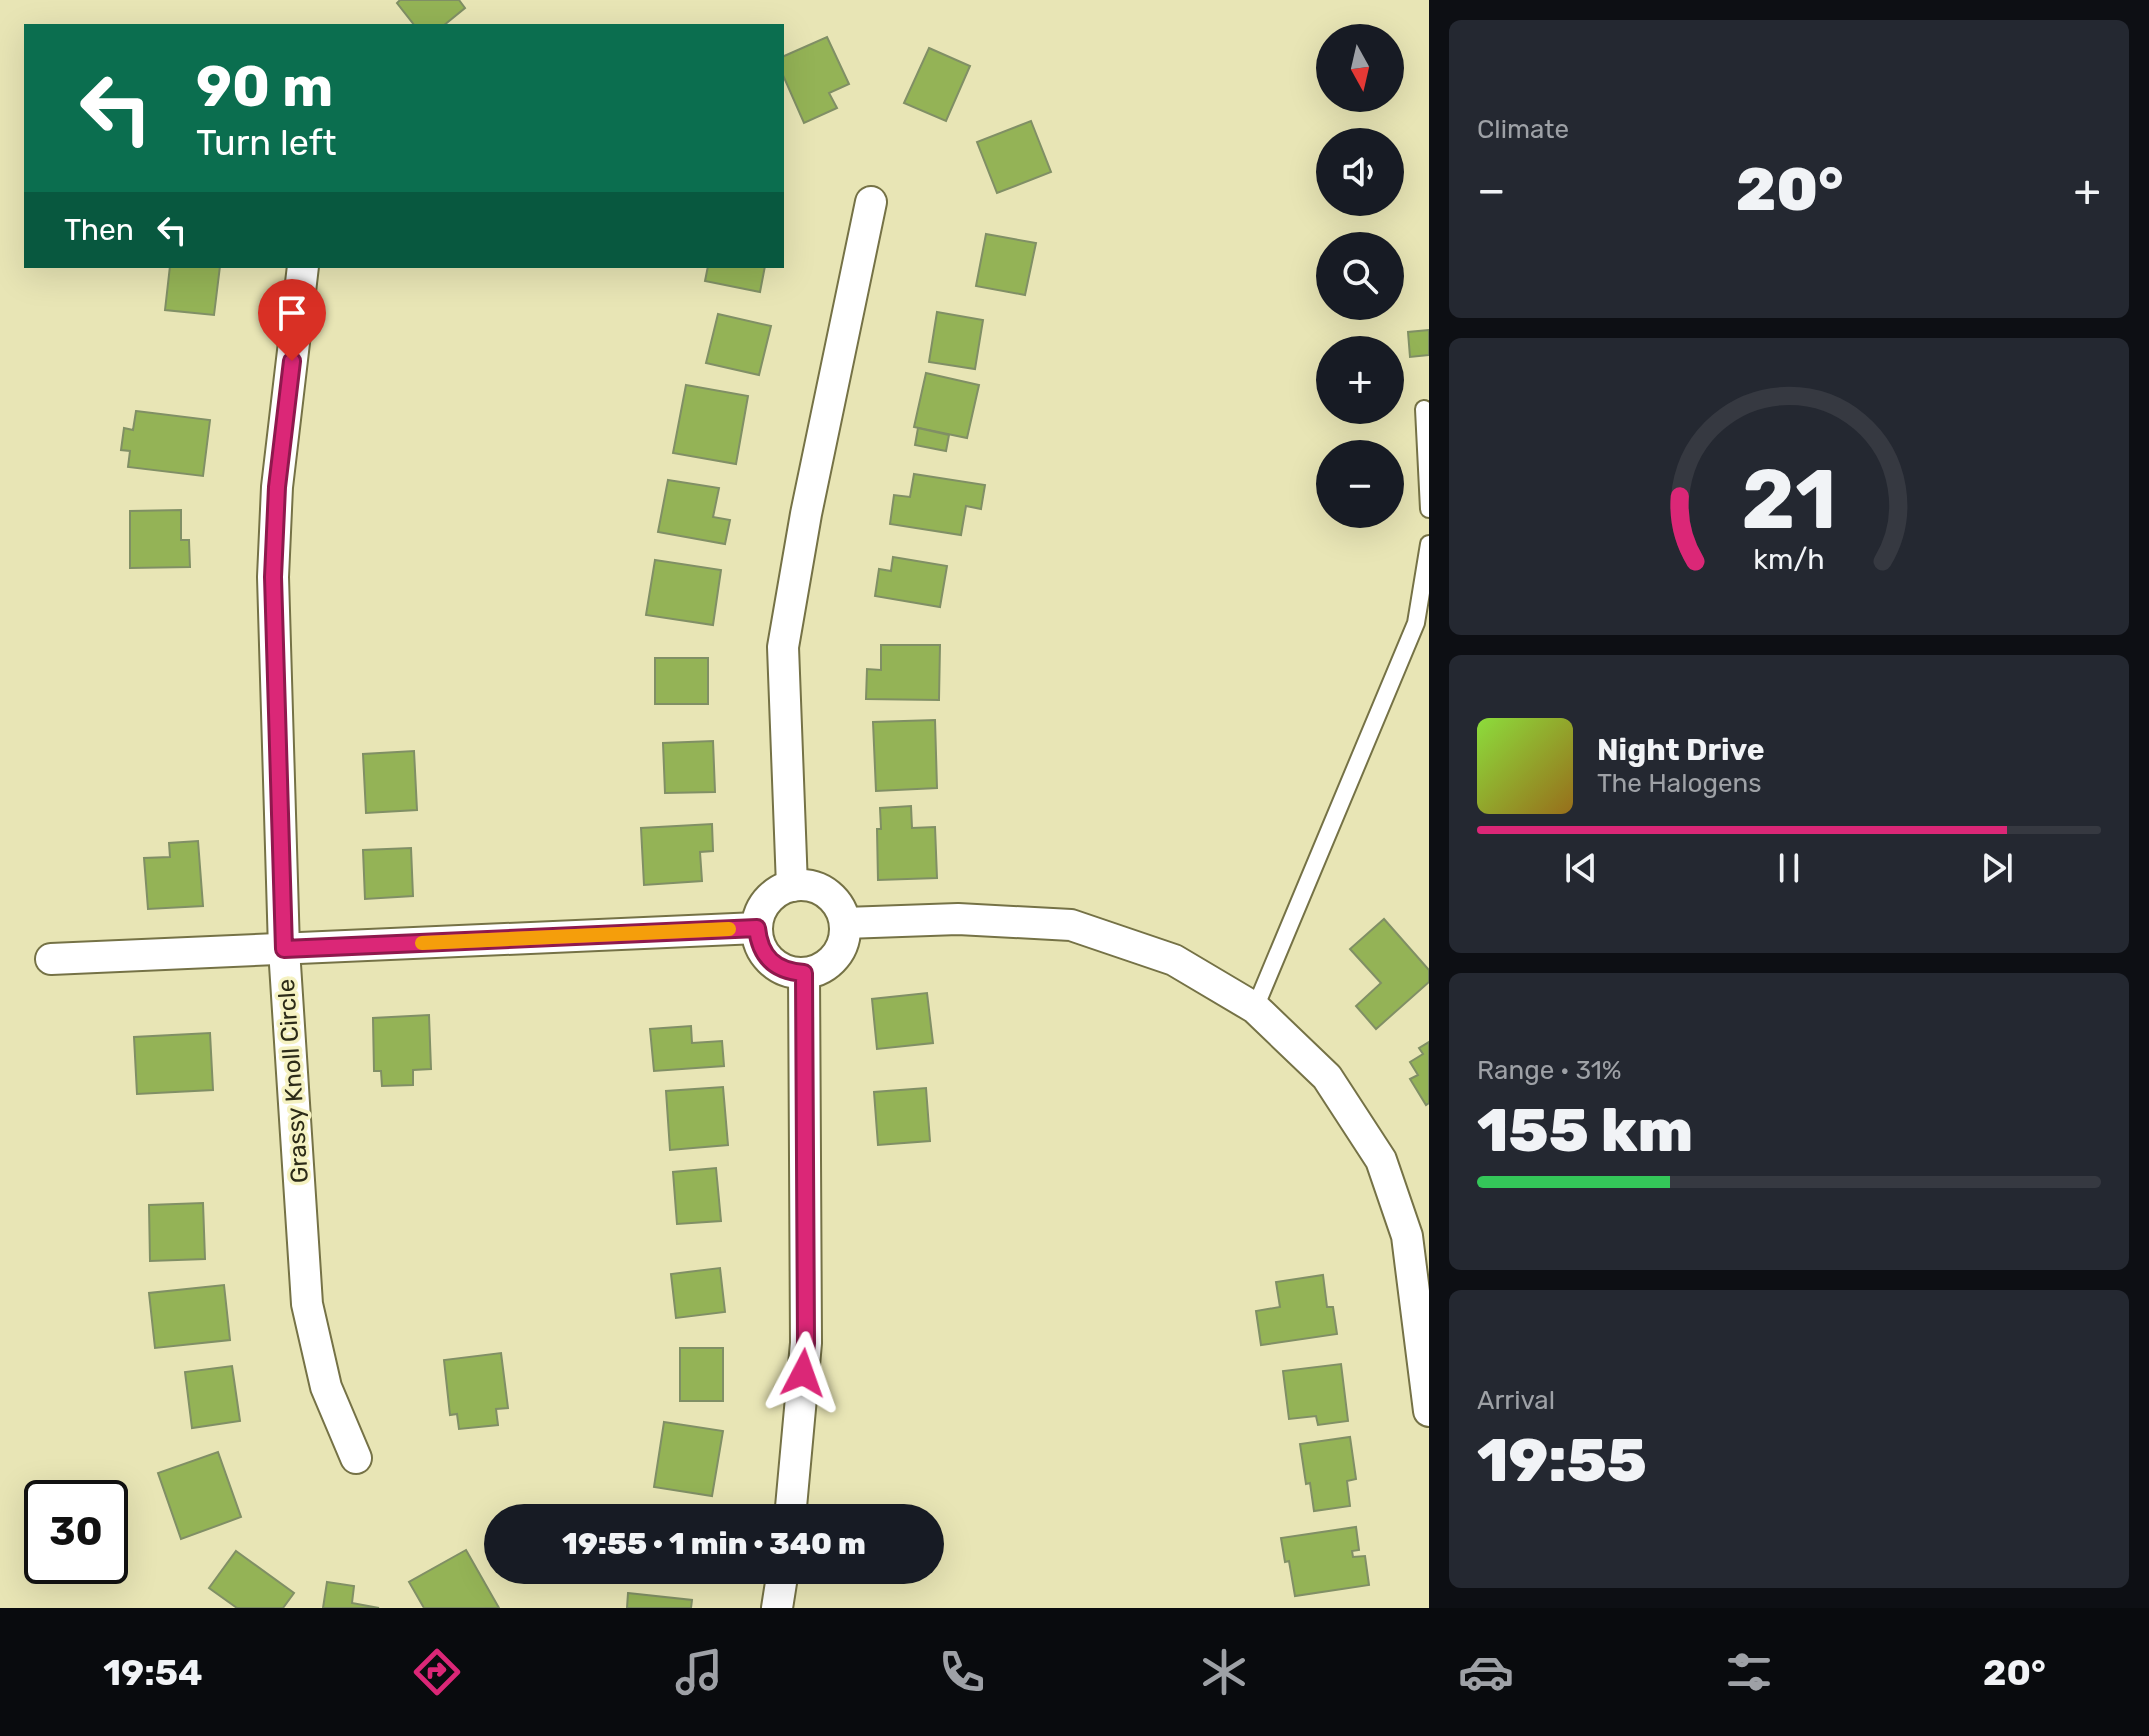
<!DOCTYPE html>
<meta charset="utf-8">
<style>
:root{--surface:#171b24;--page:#242831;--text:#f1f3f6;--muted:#9ea1a6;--line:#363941;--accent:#db2777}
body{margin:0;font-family:Rubik,sans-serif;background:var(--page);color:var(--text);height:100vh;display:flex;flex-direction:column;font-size:30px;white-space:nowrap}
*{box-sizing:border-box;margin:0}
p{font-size:26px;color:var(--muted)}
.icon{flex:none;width:44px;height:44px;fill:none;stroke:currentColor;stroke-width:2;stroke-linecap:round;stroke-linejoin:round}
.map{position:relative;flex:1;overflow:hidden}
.drawer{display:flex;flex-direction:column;gap:20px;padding:20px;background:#0d0f14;width:720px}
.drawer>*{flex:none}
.top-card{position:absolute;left:24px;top:24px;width:760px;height:244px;border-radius:0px;box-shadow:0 8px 32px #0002;background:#0b6e4f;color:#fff;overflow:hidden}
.needle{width:52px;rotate:172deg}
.tools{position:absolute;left:1316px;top:24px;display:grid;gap:16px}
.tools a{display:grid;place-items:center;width:88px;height:88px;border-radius:50%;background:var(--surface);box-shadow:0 8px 32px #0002;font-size:40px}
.speed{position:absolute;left:24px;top:1480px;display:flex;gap:16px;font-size:40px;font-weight:700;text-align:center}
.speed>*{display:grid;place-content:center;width:104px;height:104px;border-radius:50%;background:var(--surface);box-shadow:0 8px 32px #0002;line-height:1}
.speed .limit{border:4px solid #111;border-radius:12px;background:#fff;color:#111}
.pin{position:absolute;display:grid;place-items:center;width:68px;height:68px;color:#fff;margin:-82px -34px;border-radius:50% 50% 50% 0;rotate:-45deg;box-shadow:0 0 8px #0007}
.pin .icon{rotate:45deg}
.me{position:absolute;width:88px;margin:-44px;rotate:4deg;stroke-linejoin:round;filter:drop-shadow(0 0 6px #0008)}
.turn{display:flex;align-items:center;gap:28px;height:168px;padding:0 40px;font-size:36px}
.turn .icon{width:104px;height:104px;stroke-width:2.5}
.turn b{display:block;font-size:56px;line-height:68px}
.then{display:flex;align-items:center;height:76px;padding:0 40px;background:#0003;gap:16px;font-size:30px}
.big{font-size:60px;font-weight:800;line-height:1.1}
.drawer .tile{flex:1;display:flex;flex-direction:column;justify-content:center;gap:12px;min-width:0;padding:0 28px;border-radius:12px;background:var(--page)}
.drawer .dial{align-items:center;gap:0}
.dial svg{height:208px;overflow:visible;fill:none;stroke:var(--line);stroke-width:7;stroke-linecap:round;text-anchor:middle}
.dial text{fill:var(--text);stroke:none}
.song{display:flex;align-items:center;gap:24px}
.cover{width:96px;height:96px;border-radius:12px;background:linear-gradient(135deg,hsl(90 70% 55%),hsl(40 70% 35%))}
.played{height:8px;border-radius:4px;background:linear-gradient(90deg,var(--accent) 85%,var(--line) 85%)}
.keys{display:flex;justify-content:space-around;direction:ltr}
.heat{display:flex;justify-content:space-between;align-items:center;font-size:44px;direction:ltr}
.charge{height:12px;border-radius:6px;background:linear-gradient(90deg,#34c759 31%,var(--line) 0)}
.trip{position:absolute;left:484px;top:1504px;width:460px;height:80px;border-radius:40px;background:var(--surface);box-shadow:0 8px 32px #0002;font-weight:800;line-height:80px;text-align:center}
.tabs{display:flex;height:128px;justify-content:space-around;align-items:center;background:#090b0e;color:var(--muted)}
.tabs .icon{width:56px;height:56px}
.tabs .selected{color:var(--accent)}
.tabs b{font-size:36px;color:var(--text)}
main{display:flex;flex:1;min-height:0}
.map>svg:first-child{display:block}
.building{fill:#94b356;stroke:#808f65;stroke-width:2}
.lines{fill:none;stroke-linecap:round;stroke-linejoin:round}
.service-casing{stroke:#757246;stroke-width:20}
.minor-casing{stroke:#757246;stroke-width:34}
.service{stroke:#fff;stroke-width:16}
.minor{stroke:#fff;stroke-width:30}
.route-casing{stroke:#8e194d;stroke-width:20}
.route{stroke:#db2777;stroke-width:14}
.slow{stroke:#f59e0b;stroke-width:14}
.labels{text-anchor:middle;stroke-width:7;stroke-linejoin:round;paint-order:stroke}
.street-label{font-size:24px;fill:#2c2b18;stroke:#f5f2c2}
</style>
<main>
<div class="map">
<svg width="1429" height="1608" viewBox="0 0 1429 1608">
<rect width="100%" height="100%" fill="#e8e5b5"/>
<g class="building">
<polygon points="400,0 459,0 465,8 443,26 415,26 397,3"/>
<polygon points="827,37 849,84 829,93 837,108 804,123 782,73 782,57"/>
<polygon points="929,48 970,66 946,121 904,103"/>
<polygon points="1031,121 1051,172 997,193 977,142"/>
<polygon points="986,234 1036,243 1025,295 976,286"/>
<polygon points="170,266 220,266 214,315 165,310"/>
<polygon points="708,266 765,266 760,292 705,281"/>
<polygon points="937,312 983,320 975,369 929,362"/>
<polygon points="718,314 771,326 759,375 706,363"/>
<polygon points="1429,330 1429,355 1410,357 1408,332"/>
<polygon points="926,373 979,385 967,438 914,427"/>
<polygon points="686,385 748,396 736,464 673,453"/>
<polygon points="136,411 210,420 203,476 128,467 130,451 121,450 124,428 133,430"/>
<polygon points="918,428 949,435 946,451 915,445"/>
<polygon points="914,474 985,485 981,509 966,506 961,535 890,524 894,495 910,497"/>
<polygon points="668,480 719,488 713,517 730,520 725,544 658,532"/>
<polygon points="181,510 181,540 189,540 190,567 130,568 130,511"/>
<polygon points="893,557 947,566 940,607 875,596 879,569 891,571"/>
<polygon points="655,560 721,570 713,625 646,615"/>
<polygon points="881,645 940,645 939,700 866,699 867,669 881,670"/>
<rect x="655" y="658" width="53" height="46"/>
<polygon points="935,720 937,788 876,791 873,722"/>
<polygon points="713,741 715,792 665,793 663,743"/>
<polygon points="414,751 417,810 366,813 363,754"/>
<polygon points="911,806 912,828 935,827 937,878 878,880 877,829 881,829 880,808"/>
<polygon points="712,824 713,851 700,852 702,881 644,885 641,828"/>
<polygon points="198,841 203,906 148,909 144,858 170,857 169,843"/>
<polygon points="411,848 413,896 365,899 363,850"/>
<polygon points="1384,919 1429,970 1429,982 1376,1029 1356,1006 1381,983 1350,949"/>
<polygon points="927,993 933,1043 877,1049 872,999"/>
<polygon points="429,1015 431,1069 413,1070 413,1085 382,1086 381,1071 374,1071 373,1018"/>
<polygon points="691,1026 692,1043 722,1041 724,1066 654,1071 650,1029"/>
<polygon points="210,1033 213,1090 137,1094 134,1037"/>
<polygon points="1429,1042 1429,1103 1426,1105 1410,1079 1418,1075 1410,1062 1423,1054 1419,1048"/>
<polygon points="723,1087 728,1145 670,1150 666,1091"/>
<polygon points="926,1088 930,1141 878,1145 874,1092"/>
<polygon points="716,1168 721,1221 677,1224 673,1172"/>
<polygon points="203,1203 205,1259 150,1261 149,1205"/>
<polygon points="720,1268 725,1312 676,1318 671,1274"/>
<polygon points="1323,1275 1327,1307 1333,1307 1337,1334 1261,1345 1256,1311 1280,1307 1276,1282"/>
<polygon points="224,1285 230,1340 155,1348 149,1293"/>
<rect x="680" y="1348" width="43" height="53"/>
<polygon points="501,1353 508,1408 496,1409 498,1425 459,1429 457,1414 450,1415 444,1360"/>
<polygon points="1341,1364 1348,1421 1318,1425 1316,1416 1289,1419 1283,1371"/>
<polygon points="232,1366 240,1421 192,1428 185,1372"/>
<polygon points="664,1422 723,1431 712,1496 654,1487"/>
<polygon points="1350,1437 1356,1479 1347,1481 1350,1506 1314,1511 1310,1483 1306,1484 1300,1444"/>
<polygon points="218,1452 241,1517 181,1539 158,1473"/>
<polygon points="636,1510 695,1518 635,1518"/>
<polygon points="1356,1527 1359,1550 1352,1551 1353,1557 1365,1556 1369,1585 1295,1596 1289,1561 1285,1562 1281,1538"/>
<polygon points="466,1550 499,1608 424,1608 409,1582"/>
<polygon points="236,1551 294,1593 283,1608 237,1608 209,1588"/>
<polygon points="628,1570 711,1570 710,1581"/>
<polygon points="327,1582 354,1586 352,1603 379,1608 323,1608"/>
<polygon points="628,1593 692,1600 691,1608 627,1608"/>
</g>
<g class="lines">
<g class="service-casing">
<g id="service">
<polyline points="1424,409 1429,509"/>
<polyline points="1255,1008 1416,623 1429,544"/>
</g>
</g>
<g class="minor-casing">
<g id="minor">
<polyline points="303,266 277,487 273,577 284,949 307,1304 326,1387 356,1458"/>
<circle cx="801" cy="929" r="44"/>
<polyline points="792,886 783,647 806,514 871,202"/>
<polyline points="845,923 958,919 1071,925 1174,960 1255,1008 1327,1077 1381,1160 1407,1236 1429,1411"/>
<polyline points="51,959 757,928"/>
<polyline points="790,1518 806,1343 804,973"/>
<polyline points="777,1608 783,1570"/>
</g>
</g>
<use href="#service" class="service"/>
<use href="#minor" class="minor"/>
</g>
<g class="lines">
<g class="route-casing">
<path id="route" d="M292 361 277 487 273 577 284 949 757 928C760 957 775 971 804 973L806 1343 803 1373"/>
</g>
<use href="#route" class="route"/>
<polyline class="slow" points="422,943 729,929"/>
</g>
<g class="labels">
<g class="street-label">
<text transform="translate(293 1081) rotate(-94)" y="8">Grassy Knoll Circle</text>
</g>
</g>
</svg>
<div class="tools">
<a><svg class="needle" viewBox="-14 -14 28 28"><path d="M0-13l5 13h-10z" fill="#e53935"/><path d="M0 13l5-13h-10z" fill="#9ea1a6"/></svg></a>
<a><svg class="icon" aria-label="sound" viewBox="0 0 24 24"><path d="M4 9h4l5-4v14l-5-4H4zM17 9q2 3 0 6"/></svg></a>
<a><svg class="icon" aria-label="search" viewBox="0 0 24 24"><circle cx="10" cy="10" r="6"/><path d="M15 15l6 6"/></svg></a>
<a>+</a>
<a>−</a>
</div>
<div class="speed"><div class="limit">30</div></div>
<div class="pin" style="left:292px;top:361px;background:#d93025"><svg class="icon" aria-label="arrive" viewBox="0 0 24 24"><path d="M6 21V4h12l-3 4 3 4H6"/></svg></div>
<svg class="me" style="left:803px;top:1373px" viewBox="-20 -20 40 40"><path d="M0-17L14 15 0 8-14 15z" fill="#db2777" stroke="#fff" stroke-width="4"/></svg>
<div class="trip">19:55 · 1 min · 340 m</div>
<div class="top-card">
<div class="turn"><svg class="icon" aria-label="left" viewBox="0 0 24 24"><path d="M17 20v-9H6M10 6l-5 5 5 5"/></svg><div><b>90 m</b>Turn left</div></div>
<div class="then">Then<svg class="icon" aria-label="left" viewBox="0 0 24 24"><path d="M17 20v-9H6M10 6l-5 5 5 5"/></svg></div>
</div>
</div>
<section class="drawer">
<div class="tile"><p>Climate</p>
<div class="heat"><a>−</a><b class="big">20°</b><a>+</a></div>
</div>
<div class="tile dial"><svg viewBox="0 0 100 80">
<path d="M14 69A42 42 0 1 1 86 69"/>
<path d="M14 69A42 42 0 0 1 8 44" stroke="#db2777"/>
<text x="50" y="56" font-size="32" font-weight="700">21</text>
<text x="50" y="72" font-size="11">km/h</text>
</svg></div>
<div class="tile">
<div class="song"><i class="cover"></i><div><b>Night Drive</b><p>The Halogens</p></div></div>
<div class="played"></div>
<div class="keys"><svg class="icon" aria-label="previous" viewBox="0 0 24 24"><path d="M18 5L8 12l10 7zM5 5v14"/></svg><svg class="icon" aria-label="pause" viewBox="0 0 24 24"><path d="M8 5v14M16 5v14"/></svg><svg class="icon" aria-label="next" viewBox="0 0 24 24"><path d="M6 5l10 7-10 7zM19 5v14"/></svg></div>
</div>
<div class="tile"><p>Range · 31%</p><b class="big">155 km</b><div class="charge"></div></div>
<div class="tile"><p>Arrival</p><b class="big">19:55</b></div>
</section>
</main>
<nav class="tabs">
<b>19:54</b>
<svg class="icon selected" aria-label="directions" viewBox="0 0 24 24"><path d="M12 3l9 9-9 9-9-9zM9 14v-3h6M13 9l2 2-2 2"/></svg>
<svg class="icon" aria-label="music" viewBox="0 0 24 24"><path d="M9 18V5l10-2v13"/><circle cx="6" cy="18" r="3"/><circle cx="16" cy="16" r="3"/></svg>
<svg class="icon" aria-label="phone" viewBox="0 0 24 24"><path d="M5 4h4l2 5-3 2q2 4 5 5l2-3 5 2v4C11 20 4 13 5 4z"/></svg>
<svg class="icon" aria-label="climate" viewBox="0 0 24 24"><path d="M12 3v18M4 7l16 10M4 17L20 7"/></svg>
<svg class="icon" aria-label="car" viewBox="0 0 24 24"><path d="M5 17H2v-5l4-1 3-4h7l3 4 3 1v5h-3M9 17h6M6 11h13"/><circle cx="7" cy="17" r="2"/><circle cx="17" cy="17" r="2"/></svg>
<svg class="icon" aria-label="filters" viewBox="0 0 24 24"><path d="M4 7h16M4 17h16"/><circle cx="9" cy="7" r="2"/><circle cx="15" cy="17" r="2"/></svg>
<b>20°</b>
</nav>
